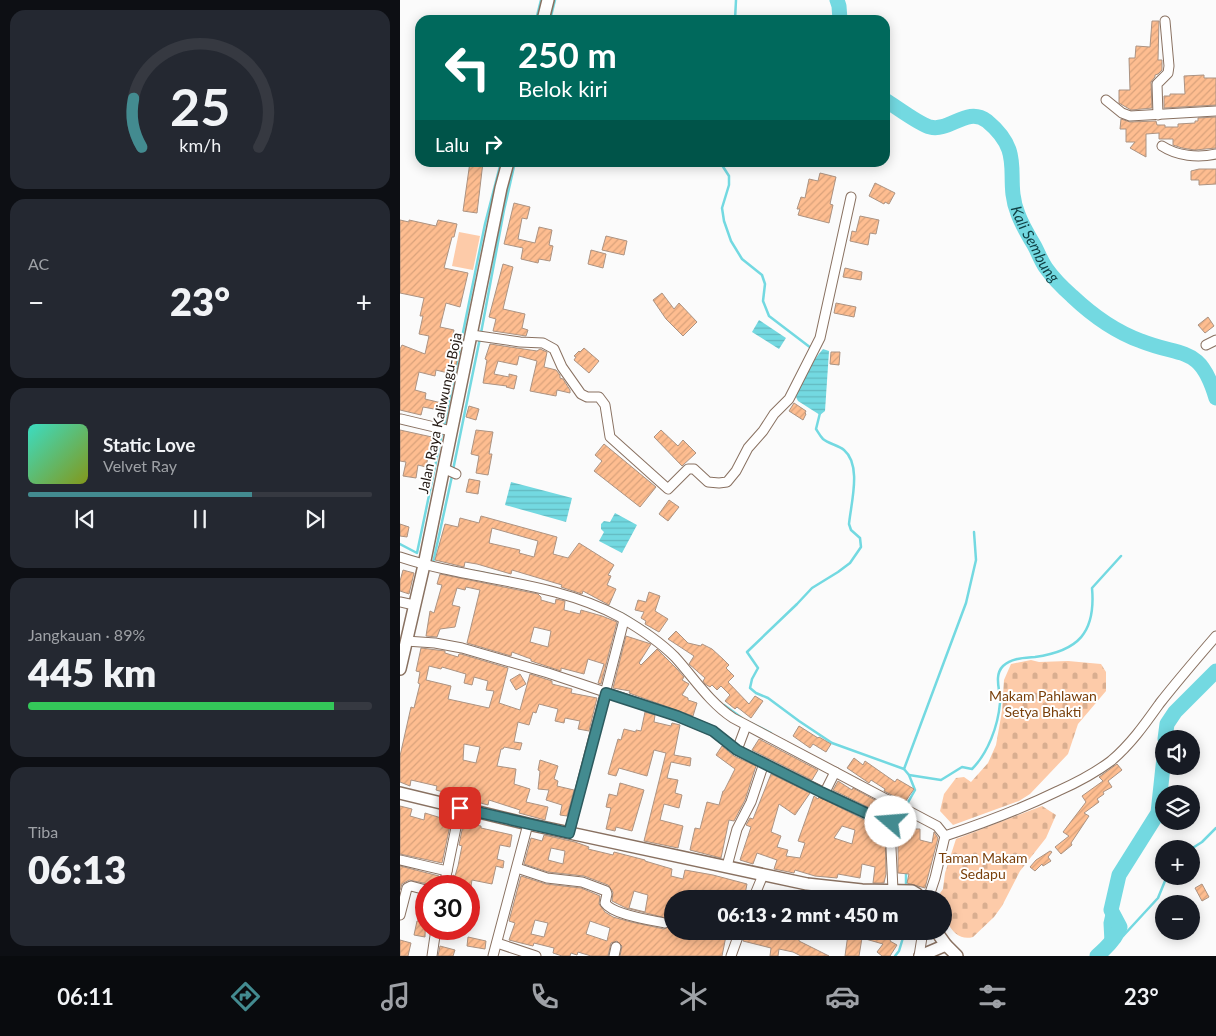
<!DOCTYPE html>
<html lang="id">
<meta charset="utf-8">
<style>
:root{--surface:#171b24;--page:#242831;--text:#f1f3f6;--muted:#9ea1a6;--line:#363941;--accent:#438b90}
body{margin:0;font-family:Lato,sans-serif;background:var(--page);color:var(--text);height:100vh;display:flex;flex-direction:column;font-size:19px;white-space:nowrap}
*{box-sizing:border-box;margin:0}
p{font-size:16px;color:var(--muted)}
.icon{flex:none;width:28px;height:28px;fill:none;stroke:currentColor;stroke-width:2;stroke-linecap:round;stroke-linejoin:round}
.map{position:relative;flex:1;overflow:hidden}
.panel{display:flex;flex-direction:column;gap:10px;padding:10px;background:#0d0f14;width:400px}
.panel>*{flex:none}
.guide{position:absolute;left:15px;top:15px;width:475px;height:152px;border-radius:15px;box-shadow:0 2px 12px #0003;background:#00695c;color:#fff;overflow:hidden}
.tools{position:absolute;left:755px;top:730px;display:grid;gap:10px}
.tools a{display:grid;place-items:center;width:45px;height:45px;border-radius:50%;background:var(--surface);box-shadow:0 2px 12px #0003;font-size:25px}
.speed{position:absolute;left:15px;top:875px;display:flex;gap:10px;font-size:25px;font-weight:700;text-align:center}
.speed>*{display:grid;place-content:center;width:65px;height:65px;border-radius:50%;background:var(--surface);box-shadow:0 2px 12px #0003;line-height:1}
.speed .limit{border:8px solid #d22;background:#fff;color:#111}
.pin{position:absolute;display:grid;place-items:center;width:42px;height:42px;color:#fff;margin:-21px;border-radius:10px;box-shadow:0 2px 8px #0006}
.me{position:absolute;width:55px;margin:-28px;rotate:288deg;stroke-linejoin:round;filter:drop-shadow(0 0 4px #0008)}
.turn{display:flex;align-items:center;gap:18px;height:105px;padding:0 20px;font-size:22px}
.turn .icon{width:65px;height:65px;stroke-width:2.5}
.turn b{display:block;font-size:35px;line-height:42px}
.then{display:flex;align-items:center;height:48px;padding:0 20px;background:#0003;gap:10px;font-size:19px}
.big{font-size:38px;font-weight:800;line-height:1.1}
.panel .tile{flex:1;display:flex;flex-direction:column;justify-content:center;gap:8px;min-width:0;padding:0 18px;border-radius:15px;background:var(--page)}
.panel .dial{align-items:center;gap:0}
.dial svg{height:130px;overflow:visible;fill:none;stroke:var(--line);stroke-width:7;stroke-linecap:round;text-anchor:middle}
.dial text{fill:var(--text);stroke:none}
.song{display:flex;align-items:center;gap:15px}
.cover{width:60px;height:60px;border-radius:8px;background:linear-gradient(135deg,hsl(170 70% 55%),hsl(70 70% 35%))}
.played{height:5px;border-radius:2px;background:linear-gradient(90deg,var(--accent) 65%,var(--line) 65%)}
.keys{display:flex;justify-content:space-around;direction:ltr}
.heat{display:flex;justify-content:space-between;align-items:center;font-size:28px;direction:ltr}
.charge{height:8px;border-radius:4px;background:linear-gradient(90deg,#34c759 89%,var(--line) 0)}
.trip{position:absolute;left:264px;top:890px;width:288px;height:50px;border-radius:25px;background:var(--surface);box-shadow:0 2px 12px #0003;font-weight:800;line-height:50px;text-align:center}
.dock{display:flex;height:80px;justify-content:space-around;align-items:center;background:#090b0e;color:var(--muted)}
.dock .icon{width:35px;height:35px}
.dock .selected{color:var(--accent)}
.dock b{font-size:22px;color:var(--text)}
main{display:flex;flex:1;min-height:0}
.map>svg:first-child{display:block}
.cemetery{fill:url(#cemetery-stones)}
.garden{fill:#fdcba9}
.water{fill:url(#water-rules)}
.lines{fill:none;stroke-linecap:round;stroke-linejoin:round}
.stream{stroke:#73d9e1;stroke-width:2.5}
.canal{stroke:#73d9e1;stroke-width:9}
.river{stroke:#73d9e1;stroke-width:15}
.building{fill:url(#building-hatch);stroke:#ac9382;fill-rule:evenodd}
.minor-casing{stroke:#897161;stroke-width:11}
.major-casing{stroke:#897161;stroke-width:14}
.minor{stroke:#fff;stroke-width:9}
.major{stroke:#fff;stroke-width:11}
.route-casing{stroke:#2c5a5e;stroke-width:12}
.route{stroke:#438b90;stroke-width:9}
.labels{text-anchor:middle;stroke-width:4;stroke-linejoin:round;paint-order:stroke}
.street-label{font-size:14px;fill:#221812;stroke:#fff}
.park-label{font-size:14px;fill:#793f0a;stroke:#fff}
.water-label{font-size:15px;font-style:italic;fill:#0f3f43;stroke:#fff}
</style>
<main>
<section class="panel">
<div class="tile dial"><svg viewBox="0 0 100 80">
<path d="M14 69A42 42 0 1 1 86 69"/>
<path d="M14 69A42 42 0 0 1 9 39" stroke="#438b90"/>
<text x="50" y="56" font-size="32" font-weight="700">25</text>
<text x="50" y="72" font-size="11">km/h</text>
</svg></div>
<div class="tile"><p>AC</p>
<div class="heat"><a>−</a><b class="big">23°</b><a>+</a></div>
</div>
<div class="tile">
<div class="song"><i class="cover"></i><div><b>Static Love</b><p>Velvet Ray</p></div></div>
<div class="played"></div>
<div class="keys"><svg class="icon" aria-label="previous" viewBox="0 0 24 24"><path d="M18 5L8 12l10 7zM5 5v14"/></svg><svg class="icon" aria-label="pause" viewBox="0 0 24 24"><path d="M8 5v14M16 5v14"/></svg><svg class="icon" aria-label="next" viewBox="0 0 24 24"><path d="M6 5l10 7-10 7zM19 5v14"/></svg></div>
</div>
<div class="tile"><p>Jangkauan · 89%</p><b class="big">445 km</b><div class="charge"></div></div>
<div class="tile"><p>Tiba</p><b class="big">06:13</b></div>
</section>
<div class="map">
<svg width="816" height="956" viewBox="0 0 816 956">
<defs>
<pattern id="cemetery-stones" width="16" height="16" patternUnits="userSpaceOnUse" patternTransform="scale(1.25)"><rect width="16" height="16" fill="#fdcba9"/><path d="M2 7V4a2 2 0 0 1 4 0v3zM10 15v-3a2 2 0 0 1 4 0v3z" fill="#d9ae90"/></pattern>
<pattern id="water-rules" width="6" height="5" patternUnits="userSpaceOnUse" patternTransform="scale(1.25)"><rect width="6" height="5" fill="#73d9e1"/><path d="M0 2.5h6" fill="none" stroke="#63bac0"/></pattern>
<pattern id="building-hatch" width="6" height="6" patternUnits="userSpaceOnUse" patternTransform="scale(1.25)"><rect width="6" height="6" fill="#febd90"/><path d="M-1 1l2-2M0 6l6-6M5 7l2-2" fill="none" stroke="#d9a27b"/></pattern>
</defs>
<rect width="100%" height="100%" fill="#fbfbfb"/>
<g class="cemetery">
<polygon points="631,660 639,662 668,661 701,664 706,672 706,691 678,724 668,754 630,794 619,801 553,825 540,811 544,794 556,778 564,777 571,782 588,763 596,745 602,711 604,680 611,664"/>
<path d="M642 806 656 815 646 838 620 871 602 906 594 917 573 937C552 943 542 915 542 899H539L538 896 543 889 545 873 556 839Z"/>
</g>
<polygon class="garden" points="59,232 80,236 73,270 52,266"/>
<g class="water">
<polygon points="359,320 386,338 379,349 352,332"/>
<path d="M423 349 429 351 425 411 420 415 398 401 396 397C402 381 411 362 423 349Z"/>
<polygon points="111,482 172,498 166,522 105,505"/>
<polygon points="215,513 237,525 222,553 199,541 204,532 201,529 201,524 204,521 210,522"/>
</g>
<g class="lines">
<g class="stream">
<polyline points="136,20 141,0"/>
<polyline points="150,20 155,0"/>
<polyline points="335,20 336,0"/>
<polyline points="320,162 329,176 329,185 322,208 324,221 331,241 342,259 362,275 365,284 363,301 369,316 411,348"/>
<polyline points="81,333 104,210 115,162"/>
<path d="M420 413 416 429C418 432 420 436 423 439 429 444 438 445 444 450 462 465 451 503 449 524L451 530 460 538 461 547 450 563 438 572 412 588 397 604 347 652 358 668 352 679 350 688 356 693 368 698 399 721 432 743 504 769 509 775 515 790 506 806V838"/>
<polyline points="44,426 85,224 101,162"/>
<polyline points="53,470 80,338"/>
<polyline points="0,544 17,553 42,433"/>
<polyline points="33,563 52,476"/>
<polyline points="74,571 110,578"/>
<polyline points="205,605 225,615 250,631"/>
<polyline points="324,705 342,718"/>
<polyline points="351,723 371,733"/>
<polyline points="504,769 566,603 576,560 574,532"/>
<path d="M509 775 541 780 562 767 572 769C588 753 598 726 600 703 601 692 593 676 603 666 612 658 623 658 635 657 678 651 696 633 692 588L721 556"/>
<polyline points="791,849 802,842 816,828"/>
<polyline points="506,888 506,871"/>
<polyline points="718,935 723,936 758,898 767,876"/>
<polyline points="495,956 499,951 505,931"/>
</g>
<polyline class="canal" points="709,942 708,923 711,910"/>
<g class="river">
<polyline points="437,0 439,6 440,20"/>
<path id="s1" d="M485 100C495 106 520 125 530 127 550 132 567 106 587 121 627 154 603 177 618 214 622 225 628 235 634 245 638 252 641 261 646 268 653 278 663 288 672 296 691 314 716 332 741 341 784 358 800 345 816 398"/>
<polyline points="765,739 767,724 775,712 816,671"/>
<path d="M697 956C705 949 717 937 720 927L711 910 719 875 758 813 764 757"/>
</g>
</g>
<g class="building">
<polygon points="752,21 759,21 758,60 762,60 762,70 758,74 755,75 755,77 751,82 752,108 731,110 719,103 719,90 730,90 729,58 735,58 736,46 750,47"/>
<polygon points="804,75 804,78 816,78 816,105 764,108 764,96 770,96 770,94 785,94 784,76"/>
<polygon points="816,117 816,148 795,150 782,148 773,145 773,139 759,139 759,133 746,134 746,157 730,148 735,142 726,142 726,129 720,129 721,119 730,122 756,121 757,125 765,125 765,127 778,127 778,124 795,123 795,121 798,121 798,118"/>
<polygon points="70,162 83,162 77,213 63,211"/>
<polygon points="799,169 816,169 816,184 799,185 799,180 791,180 791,171"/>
<polygon points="420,173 436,177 430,204 433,205 429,223 398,215 400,209 397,209 401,197 405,198 409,179 418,181"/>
<polygon points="475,183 495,193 489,204 485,202 484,204 469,196"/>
<polygon points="114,203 130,207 127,219 122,218 118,239 135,243 139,227 152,230 149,245 153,246 150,261 139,259 138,263 121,259 123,248 104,244"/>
<polygon points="460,216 479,220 476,234 470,233 468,245 450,241 452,231 456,232"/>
<polygon points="0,220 9,222 9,220 36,226 38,220 57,224 54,237 52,237 44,268 68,273 60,307 46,303 40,327 54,330 50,349 59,351 55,369 50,367 48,373 36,370 35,376 19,372 15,390 26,393 25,399 46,404 45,411 23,407 21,415 0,410 0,349 2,345 25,354 29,336 19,334 23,316 20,316 24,298 0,293"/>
<polygon points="206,236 227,241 224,255 202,250"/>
<polygon points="191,250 206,254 203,268 188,264"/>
<polygon points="103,264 113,267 103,309 125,314 122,328 128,330 126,336 93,331 96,319 89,317"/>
<polygon points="445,268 462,272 461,280 443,277"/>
<polygon points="262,293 274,309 279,303 297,322 283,336 266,319 253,300"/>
<polygon points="436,303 456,307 454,317 434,313"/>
<polygon points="808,317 814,326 805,333 798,325"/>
<polygon points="90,344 137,351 140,349 147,352 144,367 156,370 160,375 160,378 163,379 170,390 170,393 157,390 156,396 130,391 137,361 119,356 117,365 98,361 94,374 109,377 109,374 117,376 114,389 106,387 107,386 83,383 87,360 85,359"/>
<polygon points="184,348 199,361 189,373 174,360 176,357 174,356 179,351 180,352"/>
<polygon points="431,352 440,352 439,365 430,364"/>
<polygon points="394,403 406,411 405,413 406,414 403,420 389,411"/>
<polygon points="69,406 79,409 76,420 66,417"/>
<polygon points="0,430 32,437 26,467 18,465 16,478 3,476 6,462 0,461"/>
<polygon points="76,430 93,432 89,454 92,454 88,475 76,473 79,456 71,454"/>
<polygon points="261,430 278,446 283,440 296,453 282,466 254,437"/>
<polygon points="204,444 256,487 240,507 194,471 202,461 195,455"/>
<polygon points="69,479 80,481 78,494 66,492"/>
<polygon points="269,500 279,507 268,521 259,514"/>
<path d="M81 516 157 537 153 554 168 558 179 543 214 565 208 575 211 576 207 585 216 589 209 605 183 591 182 594 161 587 162 585 112 570 111 574 77 564 65 562 64 567 35 560 45 524 58 527 60 518 79 523ZM92 528 138 541 134 557 119 553 120 550 89 543Z"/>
<polygon points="0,524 9,527 7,537 0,536"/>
<polygon points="3,570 14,573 9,594 0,591 0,581"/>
<path d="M40 574 138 594 141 597V600L155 604 156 599 165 601 164 610 180 614 181 610 202 616 217 622 201 684 198 683 204 664 188 659 184 674 161 668V671L131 661V659L112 652 111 656 67 643 80 590 66 587 65 590 57 588 52 605 60 607 55 627 40 629 37 637 26 636 30 611 34 613 42 585 37 584ZM134 627 151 631 148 647 130 642Z"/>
<polygon points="249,592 260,596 255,611 268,619 259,632 245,624 246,621 241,618 244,612 235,610 238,600 246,602"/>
<polygon points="276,631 288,643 301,646 302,644 312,649 323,659 329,665 326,668 334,676 328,682 349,704 355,696 363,701 351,718 337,707 335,709 325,701 330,695 321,686 317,690 312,685 310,687 305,684 303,681 305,678 289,664 294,656 268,639"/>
<polygon points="226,636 251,644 239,663 241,665 257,649 277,669 284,677 282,680 289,684 282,695 288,698 288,700 297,703 293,716 229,693 230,691 213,688"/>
<path d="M21 648 45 651V653L58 657 59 654H61L108 668 99 703 120 710 130 674 152 681V684L172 689 171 693 197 698 189 731 178 729 180 721 165 718 164 723 155 721 158 709 139 704 136 713 133 712 129 725 118 722 114 742 122 743 120 750 104 747 103 749H101L97 766 116 769 114 784 130 789 126 802 148 807 145 820 119 813 120 810 89 800 88 805 77 802V801L68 799 69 793 44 788 43 792 36 790 37 786 11 780 10 786 0 782V756L11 707 14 708 20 684 18 683 20 672 16 671ZM29 666 41 669 42 667 66 674 64 683 72 685 74 677 88 681 86 690 94 691 89 708 48 699 51 686 26 680ZM64 744 80 747 76 763 63 760Z"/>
<polygon points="120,674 126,684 116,690 110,680"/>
<polygon points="245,712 255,715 254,722 271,726 272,723 280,725 274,755 291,758 290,766 271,762 267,778 278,780 275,793 282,795 279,808 264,804 260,820 283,826 278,848 244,841 266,753 254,750 247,776 219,768 216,776 208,774 218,739 221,740 224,729 236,732 236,730 241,731"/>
<polygon points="399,726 418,738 419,737 431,744 426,752 413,744 410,748 393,736"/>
<polygon points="359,739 418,770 412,780 352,750"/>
<polygon points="322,746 334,756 356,766 345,800 334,821 329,820 321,858 290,850 295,828 300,829 307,802 319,805 323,791 324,791 335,769 316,755"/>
<polygon points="454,758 463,765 465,761 495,782 497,779 514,789 505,802 484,791 485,789 471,780 469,783 447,768"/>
<polygon points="140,760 158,766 154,779 158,781 157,786 174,790 167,816 160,815 162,805 146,800 149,790 138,789 140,771 138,770"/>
<polygon points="717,764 722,770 708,781 712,787 703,792 704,794 697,799 699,802 684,813 689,816 671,843 672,845 661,854 655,847 669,836 663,832 686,802 682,796 703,781 699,777"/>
<path d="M371 774 410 793 395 815 379 804 371 832 381 836 377 847 388 850 386 856 400 858 405 843 398 841 414 796 418 799 419 797 465 820 481 825 478 829 485 830 486 874 484 883H473L475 867 462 864 460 878 438 874 437 878 415 876 395 870 394 873 374 869 377 860 357 853 353 864 340 860 351 827 346 825 350 818 353 819ZM442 826 455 830 452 844 434 838Z"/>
<polygon points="438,781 452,790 453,788 486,806 486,813 470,808 433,790"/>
<polygon points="220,783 244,790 232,831 216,827 215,831 206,829 211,808 206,807 209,794 217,796"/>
<polygon points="0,806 12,809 10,816 24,820 25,813 51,821 42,863 0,854"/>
<polygon points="64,820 75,822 74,825 81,826 81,828 112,835 110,847 100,845 97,859 104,861 103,868 96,866 92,884 72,880 71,886 50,886 53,875 55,876 58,866 62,846 59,845"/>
<polygon points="510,829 520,829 520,840 532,843 534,832 538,838 525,888 507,883 509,874 498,873 498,833 510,836"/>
<path d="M144 835 175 842 189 847 188 849 213 855 214 852 245 860V861L272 869 271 876 283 879 285 870 313 875 347 884 344 899H311L289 894 288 899H272L270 919 226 908 212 901 213 892 208 885 184 876 148 872 124 864 131 838 142 841ZM151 848 165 851 163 864 148 860ZM234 891 248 895 245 912 229 908Z"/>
<polygon points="650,851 652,852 648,857 651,861 643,866 642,864 635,871 630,867 636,860"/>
<polygon points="0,866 39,876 37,886 31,886 28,884 9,880 2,884 0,890"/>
<path d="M121 876 146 884 181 888 200 896 199 904 205 912 213 917 231 922 264 929 270 926 272 927V931H327L322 956H220L222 946 217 941 211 943 208 956H191L178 952 177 955 171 953 170 956H162L153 953 154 948 134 943 133 946 109 940 115 923 109 921ZM135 920 148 923 144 937 131 934ZM190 921 210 928 207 941 186 934Z"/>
<polygon points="802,884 809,897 802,901 795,888"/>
<polygon points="23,902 26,903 25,937 14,935 17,921 19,921"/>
<polygon points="346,931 377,931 384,933 383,936 399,939 399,941 429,956 401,956 393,952 379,949 378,956 370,956 371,948 343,941"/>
<polygon points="446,931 495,931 490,941 497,945 490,956 482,956 477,952 483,944 462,938 459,956 445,956 448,934 446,933"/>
<polygon points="68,937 86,941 85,949 67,946"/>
<polygon points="0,940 11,943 8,956 0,956"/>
<polygon points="40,946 55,950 53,956 38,956"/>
</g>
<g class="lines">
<g class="minor-casing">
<g id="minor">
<polyline points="706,100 722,113 730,116 816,111"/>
<polyline points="758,115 757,84 768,73 769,66 765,21"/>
<path d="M762 146C777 156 798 158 816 154"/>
<polyline points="72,335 120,342 143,343 154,349 162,367 181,394 187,397 199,397 205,405 210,437 268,489 288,469 294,469 308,482 319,483 327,482 336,471 348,448 363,431 374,414 389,399 420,338 451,197"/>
<polyline points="806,345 816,340"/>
<polyline points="1,419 51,431"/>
<polyline points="43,468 56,474"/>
<path d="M0 557C71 581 152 580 220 617 239 628 259 641 275 657 294 678 309 702 333 718L537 826 545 836 535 878 528 899"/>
<polyline points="0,602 14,605"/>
<polyline points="6,641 35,643 62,648 148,673 277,716 313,731 337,750"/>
<polyline points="346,726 337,750 468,814 491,822"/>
<polyline points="424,794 435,772"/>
<polyline points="492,803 491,848 493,890"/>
<polyline points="169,833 224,620"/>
<path d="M545 836C584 823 621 809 658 791 676 783 695 773 711 761 731 744 745 724 760 703 778 680 797 658 816 636"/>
<polyline points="0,860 47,871"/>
<polyline points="327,866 337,829 351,802 364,763"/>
<path d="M117 868 147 878 182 882 206 891 207 894 205 903C213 915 251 920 265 923"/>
<polyline points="44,886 60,808"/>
<polyline points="353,899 363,875"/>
<polyline points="0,915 7,888 11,886 26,890"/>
<polyline points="97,943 136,956"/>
<polyline points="32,956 36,929"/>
<polyline points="93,956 128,824"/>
<polyline points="214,956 216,947"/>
<polyline points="331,956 340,931"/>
<polyline points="519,956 523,931"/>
</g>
</g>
<g class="major-casing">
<g id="major">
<polyline points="143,20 148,0"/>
<polyline points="0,669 24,565 101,188 108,162"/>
<polyline points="0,793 128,824 407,884 462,890 512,891 517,894 519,899"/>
<polyline points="536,931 546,945 557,956"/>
<polyline points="520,956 546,945"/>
</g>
</g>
<use href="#minor" class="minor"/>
<use href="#major" class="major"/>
</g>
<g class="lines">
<g class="route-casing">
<polyline id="route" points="60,808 169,833 206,693 277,716 313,731 337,750 421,792 468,814 491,822"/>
</g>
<use href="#route" class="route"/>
</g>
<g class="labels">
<g class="street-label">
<text transform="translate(40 413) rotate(-78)" y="5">Jalan Raya Kaliwungu-Boja</text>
</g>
<g class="park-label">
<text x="643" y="701">Makam Pahlawan<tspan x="643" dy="16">Setya Bhakti</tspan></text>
<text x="583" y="863">Taman Makam<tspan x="583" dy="16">Sedapu</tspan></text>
</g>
<g class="water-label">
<text dy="5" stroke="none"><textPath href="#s1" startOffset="249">Kali Sembung</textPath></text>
</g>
</g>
</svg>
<div class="tools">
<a><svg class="icon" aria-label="sound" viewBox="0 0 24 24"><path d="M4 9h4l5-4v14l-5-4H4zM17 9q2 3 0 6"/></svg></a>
<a><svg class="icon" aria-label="layers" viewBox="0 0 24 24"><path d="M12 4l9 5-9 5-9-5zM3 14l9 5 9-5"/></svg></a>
<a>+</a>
<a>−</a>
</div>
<div class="speed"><div class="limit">30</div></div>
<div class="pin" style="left:60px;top:808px;background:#d93025"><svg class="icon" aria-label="arrive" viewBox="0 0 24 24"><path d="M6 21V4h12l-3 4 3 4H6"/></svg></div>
<svg class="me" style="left:491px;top:822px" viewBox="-20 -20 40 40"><circle r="19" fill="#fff"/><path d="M0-13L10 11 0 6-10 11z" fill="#438b90"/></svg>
<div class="trip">06:13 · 2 mnt · 450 m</div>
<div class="guide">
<div class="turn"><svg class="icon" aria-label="left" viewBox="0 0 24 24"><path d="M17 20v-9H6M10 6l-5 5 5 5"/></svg><div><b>250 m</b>Belok kiri</div></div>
<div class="then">Lalu<svg class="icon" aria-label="right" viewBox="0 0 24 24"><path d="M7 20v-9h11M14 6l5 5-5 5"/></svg></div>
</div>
</div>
</main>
<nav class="dock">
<b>06:11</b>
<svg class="icon selected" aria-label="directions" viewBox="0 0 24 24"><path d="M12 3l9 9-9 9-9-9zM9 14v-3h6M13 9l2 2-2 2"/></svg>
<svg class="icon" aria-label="music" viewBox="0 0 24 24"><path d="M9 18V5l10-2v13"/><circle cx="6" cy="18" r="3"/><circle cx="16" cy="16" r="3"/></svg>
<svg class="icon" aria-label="phone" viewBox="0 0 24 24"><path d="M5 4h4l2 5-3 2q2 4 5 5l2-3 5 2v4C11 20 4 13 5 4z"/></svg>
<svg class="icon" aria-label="climate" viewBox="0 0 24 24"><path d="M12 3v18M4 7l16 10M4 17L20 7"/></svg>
<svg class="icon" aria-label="car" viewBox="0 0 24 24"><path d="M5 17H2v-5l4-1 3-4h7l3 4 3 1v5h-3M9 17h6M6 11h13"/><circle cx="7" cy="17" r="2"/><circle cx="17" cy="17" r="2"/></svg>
<svg class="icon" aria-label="filters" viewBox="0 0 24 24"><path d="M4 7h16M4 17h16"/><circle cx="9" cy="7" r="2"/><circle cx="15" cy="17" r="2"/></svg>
<b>23°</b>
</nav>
